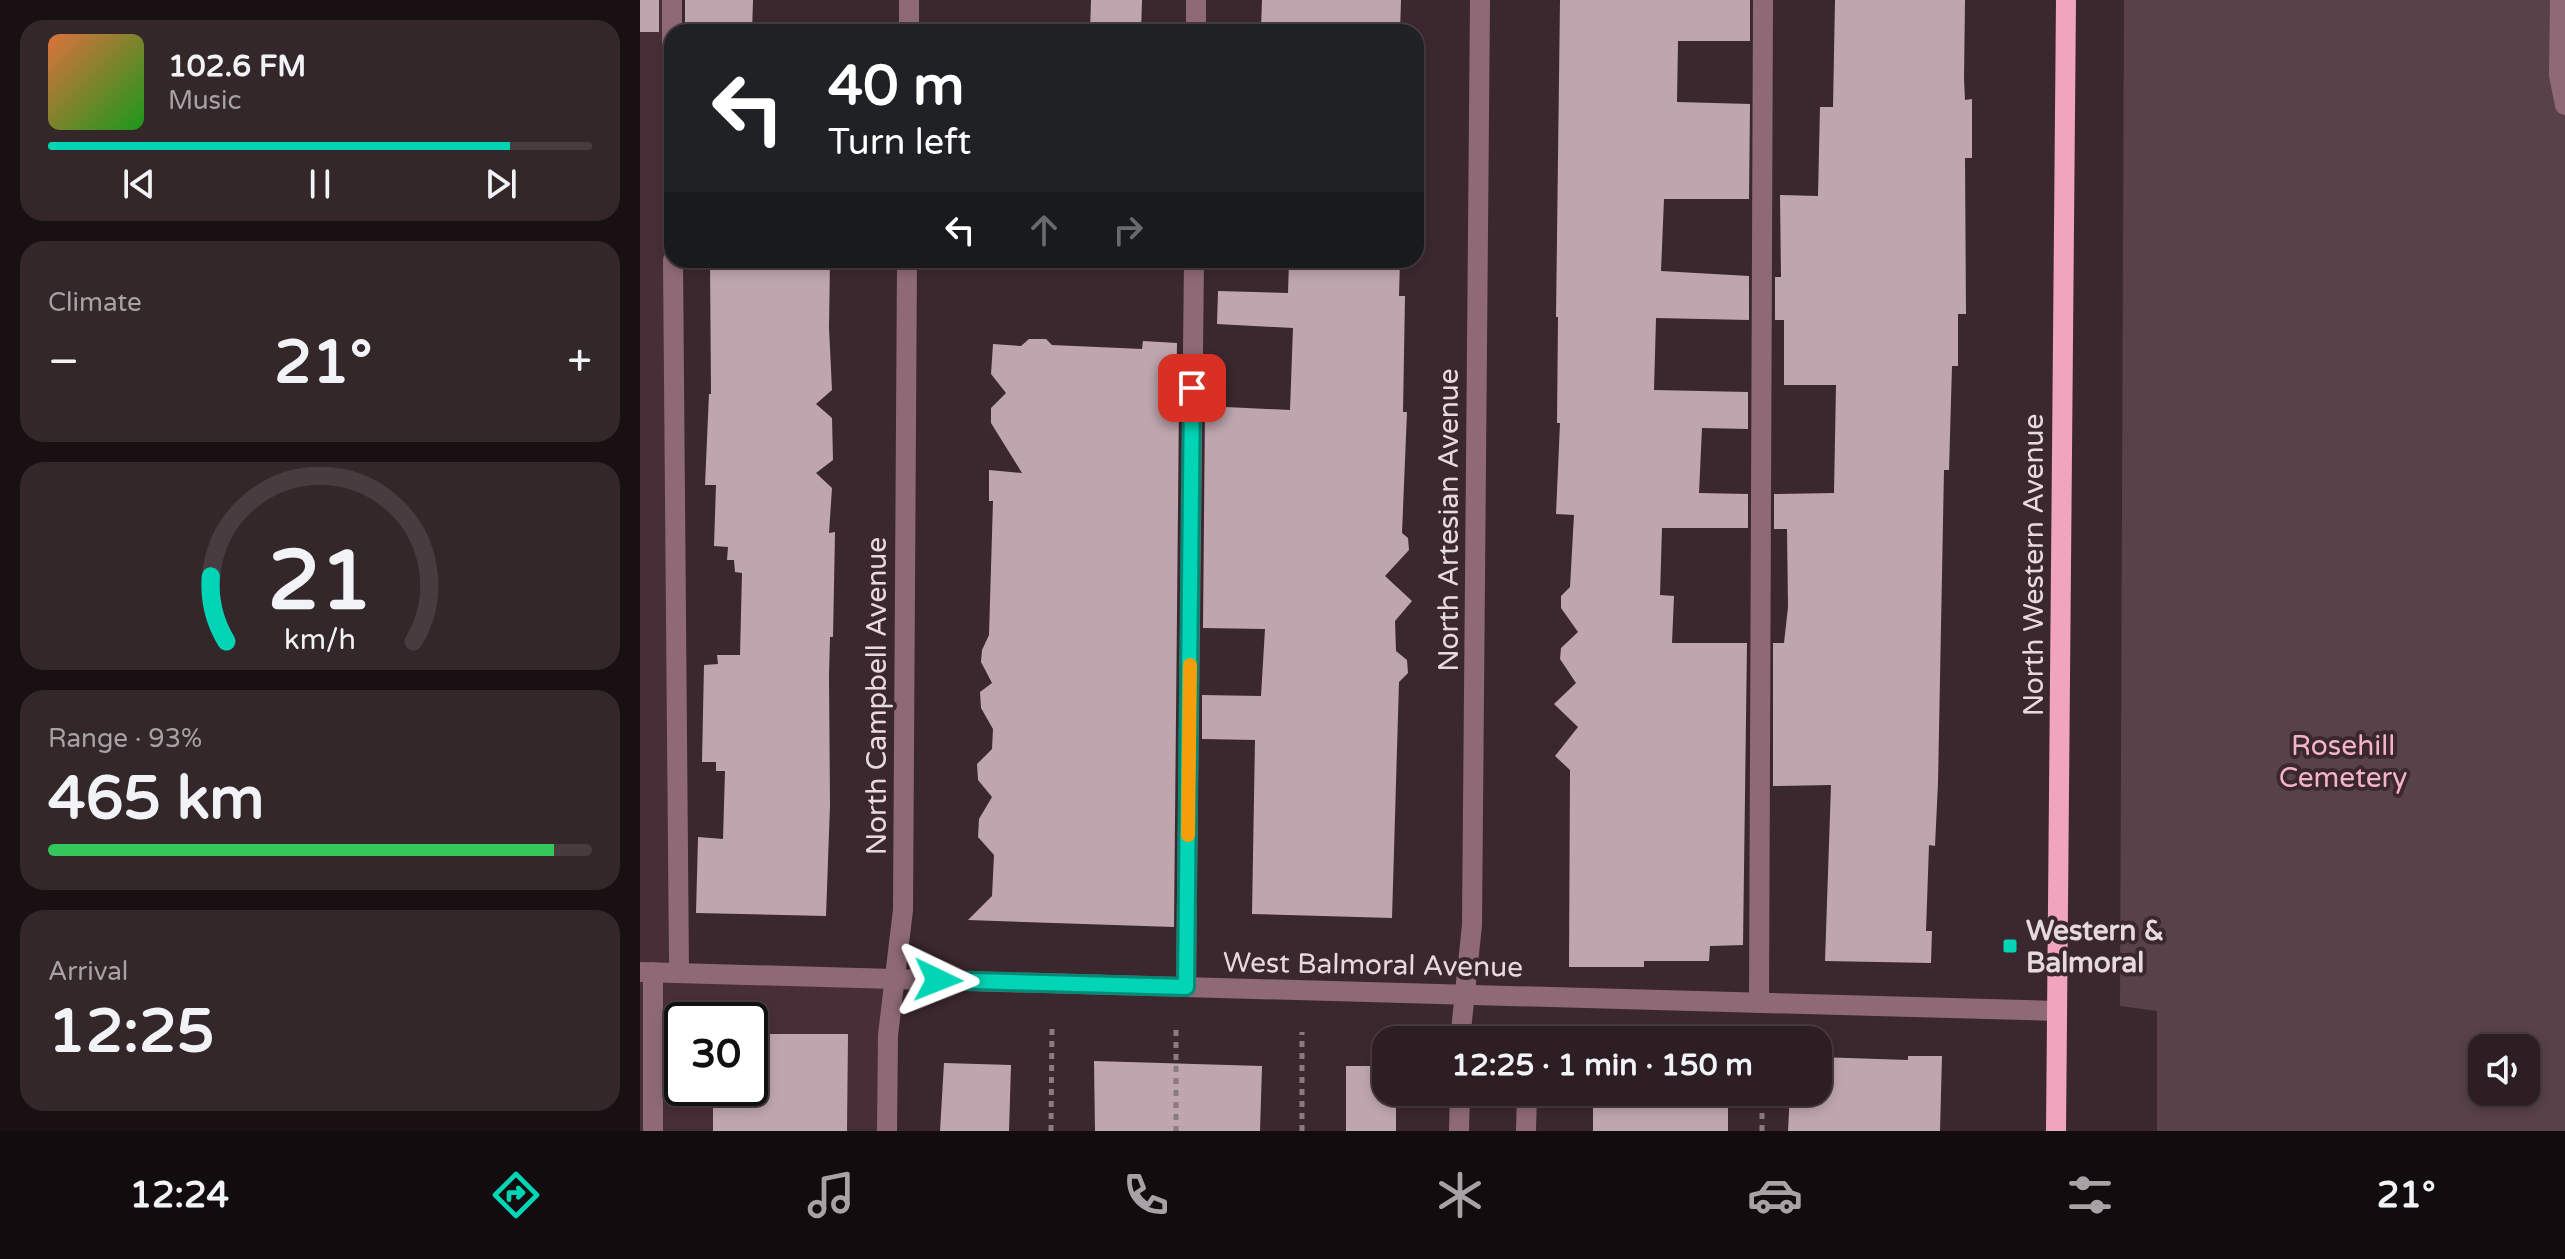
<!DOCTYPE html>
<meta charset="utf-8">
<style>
:root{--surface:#2c1e22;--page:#34272a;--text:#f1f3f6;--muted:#a6a2a5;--line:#483c40;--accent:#02d5b6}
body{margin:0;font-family:"Varela Round",sans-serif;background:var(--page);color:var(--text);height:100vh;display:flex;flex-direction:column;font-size:30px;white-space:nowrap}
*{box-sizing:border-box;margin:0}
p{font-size:26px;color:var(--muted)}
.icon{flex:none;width:44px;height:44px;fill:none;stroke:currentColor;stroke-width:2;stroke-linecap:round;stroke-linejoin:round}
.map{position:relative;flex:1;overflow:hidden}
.sheet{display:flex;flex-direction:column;gap:20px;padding:20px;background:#181013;width:640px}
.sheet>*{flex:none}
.banner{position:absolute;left:24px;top:24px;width:760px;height:244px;border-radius:24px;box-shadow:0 4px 12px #0003,0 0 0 2px var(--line);background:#202124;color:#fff;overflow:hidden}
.controls{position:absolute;left:1828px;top:1034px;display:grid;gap:16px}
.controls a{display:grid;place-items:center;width:72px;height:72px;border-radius:16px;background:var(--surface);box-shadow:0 4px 12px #0003,0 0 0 2px var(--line);font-size:40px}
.speed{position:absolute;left:24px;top:1002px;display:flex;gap:16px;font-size:40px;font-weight:700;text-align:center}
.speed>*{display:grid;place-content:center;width:104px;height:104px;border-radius:50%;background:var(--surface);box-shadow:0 4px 12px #0003,0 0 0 2px var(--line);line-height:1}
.speed .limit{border:4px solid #111;border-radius:12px;background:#fff;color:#111}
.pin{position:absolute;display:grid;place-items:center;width:68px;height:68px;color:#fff;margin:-34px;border-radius:16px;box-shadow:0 4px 12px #0006}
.me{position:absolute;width:88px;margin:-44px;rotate:92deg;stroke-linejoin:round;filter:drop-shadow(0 0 6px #0008)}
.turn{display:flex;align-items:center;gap:28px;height:168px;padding:0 32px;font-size:36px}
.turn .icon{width:104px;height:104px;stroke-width:2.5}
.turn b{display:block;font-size:56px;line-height:68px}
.lanes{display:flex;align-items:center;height:76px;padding:0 32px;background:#0003;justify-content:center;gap:40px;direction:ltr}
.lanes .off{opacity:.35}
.big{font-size:60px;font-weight:700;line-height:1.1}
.sheet .tile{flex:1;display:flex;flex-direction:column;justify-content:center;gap:12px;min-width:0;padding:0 28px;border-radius:24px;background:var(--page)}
.sheet .dial{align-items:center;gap:0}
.dial svg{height:208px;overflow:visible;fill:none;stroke:var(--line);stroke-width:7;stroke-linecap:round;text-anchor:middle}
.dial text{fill:var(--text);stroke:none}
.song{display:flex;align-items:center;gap:24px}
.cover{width:96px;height:96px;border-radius:12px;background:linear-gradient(135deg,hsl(20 70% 55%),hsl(120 70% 35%))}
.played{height:8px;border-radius:4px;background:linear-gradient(90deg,var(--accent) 85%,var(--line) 85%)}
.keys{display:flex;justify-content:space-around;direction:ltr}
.heat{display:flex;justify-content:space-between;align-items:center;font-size:44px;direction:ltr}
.charge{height:12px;border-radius:6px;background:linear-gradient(90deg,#34c759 93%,var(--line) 0)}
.trip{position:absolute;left:732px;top:1026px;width:460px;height:80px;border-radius:24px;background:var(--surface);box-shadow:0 4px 12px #0003,0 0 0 2px var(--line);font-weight:700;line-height:80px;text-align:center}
.dock{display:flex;height:128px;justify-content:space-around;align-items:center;background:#120c0e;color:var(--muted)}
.dock .icon{width:56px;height:56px}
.dock .current{color:var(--accent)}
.dock b{font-size:36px;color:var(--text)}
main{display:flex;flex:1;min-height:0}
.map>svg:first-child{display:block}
.built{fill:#482e37;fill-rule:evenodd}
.green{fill:#584149;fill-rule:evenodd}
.building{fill:#bfa6ae}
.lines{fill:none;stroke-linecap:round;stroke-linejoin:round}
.path{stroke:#8b7b80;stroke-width:5;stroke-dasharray:6 6;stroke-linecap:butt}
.minor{stroke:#8f6a76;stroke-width:20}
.major{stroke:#f0a4be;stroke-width:20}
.route-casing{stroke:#018a76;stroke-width:20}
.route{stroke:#02d5b6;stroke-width:14}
.slow{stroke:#f59e0b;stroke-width:14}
.poi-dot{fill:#02d5b6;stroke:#3b282e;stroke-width:3}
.labels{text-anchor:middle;stroke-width:8;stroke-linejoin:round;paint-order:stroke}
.street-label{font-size:28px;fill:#e7dade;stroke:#3b282e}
.park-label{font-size:28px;fill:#f5b3c9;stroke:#3b282e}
.poi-label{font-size:28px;font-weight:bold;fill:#e7dade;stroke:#3b282e;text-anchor:start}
</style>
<main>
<section class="sheet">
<div class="tile">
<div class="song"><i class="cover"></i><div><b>102.6 FM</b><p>Music</p></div></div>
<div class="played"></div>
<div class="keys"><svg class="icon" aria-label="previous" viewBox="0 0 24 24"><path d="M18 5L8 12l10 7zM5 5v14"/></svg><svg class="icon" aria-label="pause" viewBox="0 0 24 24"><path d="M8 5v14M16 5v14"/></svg><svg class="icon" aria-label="next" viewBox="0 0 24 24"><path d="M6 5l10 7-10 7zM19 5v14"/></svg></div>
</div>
<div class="tile"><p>Climate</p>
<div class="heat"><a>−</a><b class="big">21°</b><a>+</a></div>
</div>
<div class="tile dial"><svg viewBox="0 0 100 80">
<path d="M14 69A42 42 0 1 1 86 69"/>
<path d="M14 69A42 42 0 0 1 8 44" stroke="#02d5b6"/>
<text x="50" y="56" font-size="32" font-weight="700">21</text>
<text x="50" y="72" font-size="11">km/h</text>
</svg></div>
<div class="tile"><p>Range · 93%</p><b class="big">465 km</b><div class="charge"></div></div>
<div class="tile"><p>Arrival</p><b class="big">12:25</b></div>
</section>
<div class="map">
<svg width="1925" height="1131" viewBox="0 0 1925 1131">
<rect width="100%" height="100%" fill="#3b282e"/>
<path class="built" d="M0 0H25L28 975 246 982V1131H0ZM42 1020H110V1088H42Z"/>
<path class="green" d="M1484 0H1925V1131H1517V1011L1480 1006ZM1842 1048H1886V1092H1842Z"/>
<g class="building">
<rect x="0" y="0" width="19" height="32"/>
<polygon points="45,0 113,0 112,32 45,32"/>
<polygon points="451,0 502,0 501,32 450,32"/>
<polygon points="622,0 761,0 760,32 666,32 666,30 621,29"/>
<polygon points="920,0 1110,0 1110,41 1038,41 1037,102 1110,104 1109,199 1024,199 1021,271 1109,276 1109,320 1016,318 1014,390 1108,392 1108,429 1062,428 1059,493 1108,494 1108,528 1022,528 1020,595 1034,596 1032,643 1107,643 1103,945 1070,946 1069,961 1004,961 1004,967 929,967 930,770 915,756 938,727 914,704 936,683 920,659 921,648 938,632 921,608 921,596 930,587 934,515 916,514 920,423 917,423 918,317 916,317"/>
<polygon points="1195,0 1325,0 1324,79 1325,100 1332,99 1332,158 1325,158 1326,314 1318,314 1318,366 1312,366 1309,470 1304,470 1298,783 1295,846 1289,845 1286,931 1292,931 1291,963 1185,961 1191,785 1133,786 1133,643 1144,643 1148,607 1147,529 1134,529 1134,494 1194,493 1196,385 1144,385 1144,320 1135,320 1135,277 1141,277 1140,195 1178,196 1180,107 1193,107"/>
<polygon points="70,260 190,260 189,328 192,390 176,404 192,418 193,460 176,473 192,488 189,533 195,532 193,637 190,637 189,675 190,805 186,916 56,913 58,837 83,839 85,771 76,771 76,762 62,762 64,665 78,664 77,655 100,655 102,573 95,572 94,560 87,560 88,547 74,546 76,485 65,485 69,394 71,394"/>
<polygon points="649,260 760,260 759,296 765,296 763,412 767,412 762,533 768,538 769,550 745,576 772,601 755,621 756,651 767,660 768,673 759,682 752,918 612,914 615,740 562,739 562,695 621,696 625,629 563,628 565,406 650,410 653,328 577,324 578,291 648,293"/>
<polygon points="389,339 406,339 412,345 502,349 503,341 537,343 536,401 539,401 534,927 328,920 352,896 354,855 338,837 339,819 352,797 338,780 337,764 352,749 353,729 341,708 340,692 352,683 341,662 342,650 349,635 353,501 349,501 349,470 382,473 351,423 351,408 366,393 351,374 353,344 381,346"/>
<polygon points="110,1034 208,1034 207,1131 73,1131 73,1088 110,1088"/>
<polygon points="1268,1056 1302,1056 1300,1131 1148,1131 1150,1092 1178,1092 1178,1057 1268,1060"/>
<polygon points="454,1061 622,1066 620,1131 455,1131"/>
<polygon points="304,1063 371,1065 369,1131 300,1131"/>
<polygon points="706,1066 746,1066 746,1092 756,1092 756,1131 706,1131"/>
<rect x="953" y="1092" width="135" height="39"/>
</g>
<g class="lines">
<g class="path">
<polyline points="536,1030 536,1131"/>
<polyline points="411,1131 412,1027"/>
<polyline points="662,1131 662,1032"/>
<polyline points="1122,1131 1122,1092"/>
</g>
<g class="minor">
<polyline points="32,0 32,54"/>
<polyline points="1920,0 1919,75 1925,105"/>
<polyline points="269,32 269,0"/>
<polyline points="556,32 556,0"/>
<polyline points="33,260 39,973"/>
<polyline points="0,972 1417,1011"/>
<polyline points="546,987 554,260"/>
<polyline points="1119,1003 1123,0"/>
<polyline points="820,1040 832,925 840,0"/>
<polyline points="889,1040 889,1038"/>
<polyline points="13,1131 13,972"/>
<polyline points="247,1131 248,1035 263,910 267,260"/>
<polyline points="819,1131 820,1092"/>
<polyline points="886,1131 887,1092"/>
</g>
<polyline class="major" points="1416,1131 1426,0"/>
</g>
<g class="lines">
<g class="route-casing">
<polyline id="route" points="298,980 546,987 552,388"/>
</g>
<use href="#route" class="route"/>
<polyline class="slow" points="548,835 550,665"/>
</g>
<rect class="poi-dot" x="1362" y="938" width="16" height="16" rx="4"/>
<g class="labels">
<g class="street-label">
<text transform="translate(808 520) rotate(-90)" y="10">North Artesian Avenue</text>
<text transform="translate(1393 565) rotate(-90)" y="10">North Western Avenue</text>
<text transform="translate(236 696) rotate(-90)" y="10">North Campbell Avenue</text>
<text transform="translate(733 964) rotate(1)" y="10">West Balmoral Avenue</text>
</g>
<g class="park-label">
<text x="1703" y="755">Rosehill<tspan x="1703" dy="32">Cemetery</tspan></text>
</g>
<g class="poi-label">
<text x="1386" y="940">Western &amp;<tspan x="1386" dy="32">Balmoral</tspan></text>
</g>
</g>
</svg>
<div class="controls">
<a><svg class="icon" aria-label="sound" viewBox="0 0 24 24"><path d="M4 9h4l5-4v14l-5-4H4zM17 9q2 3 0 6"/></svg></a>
</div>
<div class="speed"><div class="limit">30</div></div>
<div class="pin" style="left:552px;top:388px;background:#d93025"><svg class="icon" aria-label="arrive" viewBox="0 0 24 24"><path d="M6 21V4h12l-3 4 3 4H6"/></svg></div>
<svg class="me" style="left:298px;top:980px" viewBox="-20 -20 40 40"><path d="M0-17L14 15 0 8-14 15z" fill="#02d5b6" stroke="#fff" stroke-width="4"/></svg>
<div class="trip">12:25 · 1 min · 150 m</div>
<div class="banner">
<div class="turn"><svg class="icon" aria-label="left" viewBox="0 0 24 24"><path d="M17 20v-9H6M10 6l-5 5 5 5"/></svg><div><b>40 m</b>Turn left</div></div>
<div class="lanes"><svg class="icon" aria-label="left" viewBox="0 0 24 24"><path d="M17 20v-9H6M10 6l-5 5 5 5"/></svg><svg class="icon off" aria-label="ahead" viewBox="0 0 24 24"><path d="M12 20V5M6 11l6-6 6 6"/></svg><svg class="icon off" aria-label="right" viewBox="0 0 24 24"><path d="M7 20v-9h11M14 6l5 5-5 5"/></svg></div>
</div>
</div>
</main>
<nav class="dock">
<b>12:24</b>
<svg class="icon current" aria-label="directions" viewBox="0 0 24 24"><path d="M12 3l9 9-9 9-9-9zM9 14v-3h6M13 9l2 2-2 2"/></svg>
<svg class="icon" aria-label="music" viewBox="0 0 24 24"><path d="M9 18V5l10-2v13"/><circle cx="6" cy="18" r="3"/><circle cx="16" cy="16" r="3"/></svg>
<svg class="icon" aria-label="phone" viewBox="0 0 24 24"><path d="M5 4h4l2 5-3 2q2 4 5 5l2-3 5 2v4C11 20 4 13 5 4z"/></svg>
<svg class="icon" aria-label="climate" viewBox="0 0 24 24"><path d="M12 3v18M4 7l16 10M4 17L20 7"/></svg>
<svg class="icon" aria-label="car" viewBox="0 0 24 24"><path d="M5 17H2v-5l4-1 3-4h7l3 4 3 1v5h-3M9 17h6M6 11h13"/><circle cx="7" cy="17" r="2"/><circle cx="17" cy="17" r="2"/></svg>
<svg class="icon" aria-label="filters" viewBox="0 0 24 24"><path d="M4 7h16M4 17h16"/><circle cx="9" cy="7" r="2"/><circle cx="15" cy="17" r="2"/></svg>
<b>21°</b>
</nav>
